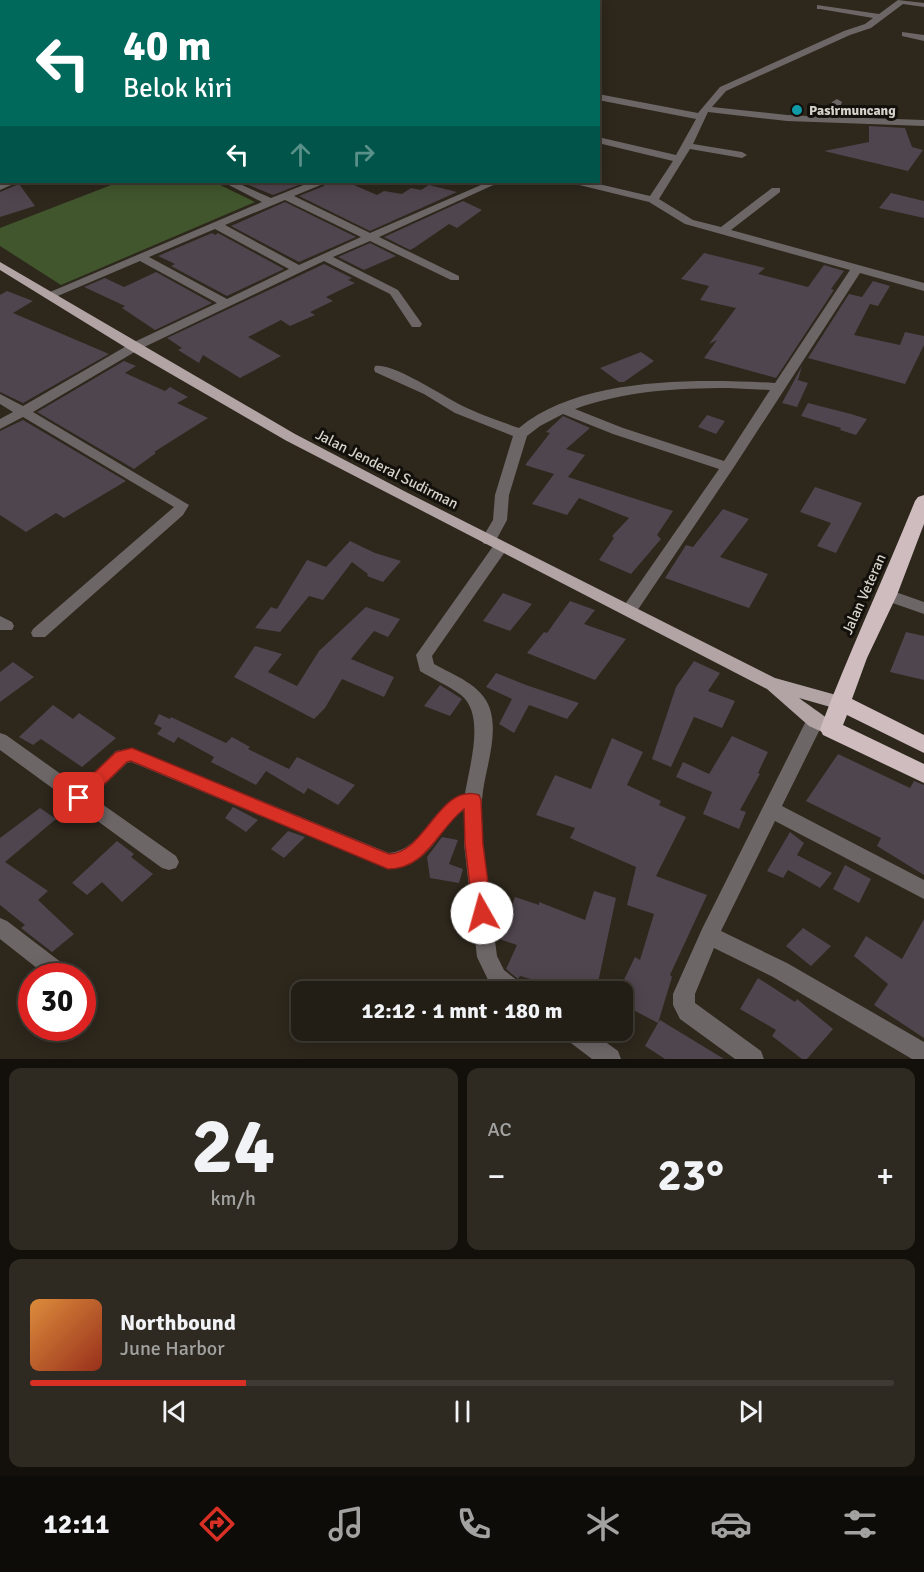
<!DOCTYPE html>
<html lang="id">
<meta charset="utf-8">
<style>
:root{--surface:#221d15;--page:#2e2a22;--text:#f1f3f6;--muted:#a2a2a0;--line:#3f3b34;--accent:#d93025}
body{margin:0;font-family:Signika,sans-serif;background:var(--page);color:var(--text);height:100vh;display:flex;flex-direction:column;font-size:22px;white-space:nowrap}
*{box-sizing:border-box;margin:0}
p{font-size:20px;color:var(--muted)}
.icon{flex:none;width:33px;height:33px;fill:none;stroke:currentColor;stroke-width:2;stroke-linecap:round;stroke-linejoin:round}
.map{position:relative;height:1059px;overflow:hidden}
.sheet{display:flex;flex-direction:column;gap:9px;padding:9px;background:#13100c;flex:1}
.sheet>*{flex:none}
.guide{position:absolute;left:0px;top:0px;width:600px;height:183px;box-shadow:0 3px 15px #0003,0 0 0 2px var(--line);background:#00695c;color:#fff;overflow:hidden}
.speed{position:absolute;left:18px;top:963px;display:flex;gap:12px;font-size:30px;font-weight:700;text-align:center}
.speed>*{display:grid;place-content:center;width:78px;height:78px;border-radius:50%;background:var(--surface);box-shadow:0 3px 15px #0003,0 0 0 2px var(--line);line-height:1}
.speed .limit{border:9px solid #d22;background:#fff;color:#111}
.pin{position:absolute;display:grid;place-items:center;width:51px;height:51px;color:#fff;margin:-26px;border-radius:12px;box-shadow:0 3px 9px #0006}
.me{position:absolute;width:66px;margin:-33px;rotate:353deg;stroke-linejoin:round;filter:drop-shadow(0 0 4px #0008)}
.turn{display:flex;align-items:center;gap:21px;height:126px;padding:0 24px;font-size:27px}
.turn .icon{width:78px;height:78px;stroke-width:2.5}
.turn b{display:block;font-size:42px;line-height:51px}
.lanes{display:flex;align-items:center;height:57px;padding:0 24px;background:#0003;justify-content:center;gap:30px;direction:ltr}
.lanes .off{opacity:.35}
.big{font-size:45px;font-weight:800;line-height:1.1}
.sheet .tile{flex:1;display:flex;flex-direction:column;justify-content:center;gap:9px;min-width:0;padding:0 21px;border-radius:12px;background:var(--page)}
.sheet .dial{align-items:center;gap:0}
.dial b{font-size:78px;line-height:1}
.song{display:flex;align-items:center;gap:18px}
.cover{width:72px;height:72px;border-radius:9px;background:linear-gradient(135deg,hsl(30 70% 55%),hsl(10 70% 35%))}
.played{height:6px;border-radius:3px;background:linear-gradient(90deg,var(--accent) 25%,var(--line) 25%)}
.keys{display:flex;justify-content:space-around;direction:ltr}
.heat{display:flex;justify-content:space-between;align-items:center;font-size:33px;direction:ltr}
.sheet .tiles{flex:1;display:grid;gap:9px;grid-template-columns:1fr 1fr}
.tile:last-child{grid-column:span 2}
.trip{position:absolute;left:291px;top:981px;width:342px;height:60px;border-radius:12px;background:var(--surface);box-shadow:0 3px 15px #0003,0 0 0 2px var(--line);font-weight:800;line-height:60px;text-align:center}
.tabs{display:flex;height:96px;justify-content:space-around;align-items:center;background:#0e0c08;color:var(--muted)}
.tabs .icon{width:42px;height:42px}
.tabs .selected{color:var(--accent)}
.tabs b{font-size:27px;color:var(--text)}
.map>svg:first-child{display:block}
.green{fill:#41562d}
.building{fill:#4f454e}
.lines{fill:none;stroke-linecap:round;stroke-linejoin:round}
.minor{fill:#6d6666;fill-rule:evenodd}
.major{fill:#b2a4a5;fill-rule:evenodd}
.highway{fill:#cebcbe;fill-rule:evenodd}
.route{fill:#d93025;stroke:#8d1f18;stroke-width:1.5}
.culture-dot{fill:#0f9aa8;stroke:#13100b;stroke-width:2}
.labels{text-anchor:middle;stroke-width:6;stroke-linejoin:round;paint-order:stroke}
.far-poi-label{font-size:14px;font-weight:bold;fill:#d6d2cb;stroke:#13100b;text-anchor:start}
.street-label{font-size:15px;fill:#d6d2cb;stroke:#13100b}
</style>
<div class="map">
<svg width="924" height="1059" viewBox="0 0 924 1059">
<rect width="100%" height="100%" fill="#2d271c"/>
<polygon class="green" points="119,182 214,182 255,202 61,285 0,246 0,228"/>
<g class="building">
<polygon points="869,126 905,128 912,147 923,150 908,171 824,151 869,142"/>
<polygon points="241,182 306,182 273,195"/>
<polygon points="326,182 347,182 377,195 384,191 402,194 411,188 421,190 429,185 457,192 370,231 299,196 324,186"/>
<polygon points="19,184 35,206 0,217 0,192"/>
<polygon points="891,193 924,201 924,218 879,208"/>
<polygon points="463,201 482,210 457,228 449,224 414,248 410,250 384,237"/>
<polygon points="285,202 356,237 299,262 231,226"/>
<polygon points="212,233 215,235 218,233 284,269 227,296 171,266 175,264 158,256"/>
<polygon points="370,243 396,256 364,270 338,257"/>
<polygon points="704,253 765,268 758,274 808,287 824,265 844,271 831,289 834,290 776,378 704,358 717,340 709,344 736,308 700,300 709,286 681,279"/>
<polygon points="324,264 352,278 348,280 355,283 326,297 333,301 310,312 315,315 290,326 281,320 248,337 281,356 240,378 203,355 199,363 178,350 182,348 167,338"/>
<polygon points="156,272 212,303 155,330 122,308 125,306 84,287 105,278 124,287"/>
<polygon points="873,281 890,286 878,306 870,304 854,335 900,345 905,332 924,336 924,345 905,384 808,358 849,294 862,297"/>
<polygon points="7,291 33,301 13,313 109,354 23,403 0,392 0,295"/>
<polygon points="641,352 654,361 624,382 619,382 600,368"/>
<polygon points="124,361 136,366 125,373 165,391 170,387 188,397 177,403 208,418 154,452 156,453 134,469 37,412"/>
<polygon points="802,366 798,380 808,383 797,407 782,403"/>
<polygon points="808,403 851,414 867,419 856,435 840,430 841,428 801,416"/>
<polygon points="707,415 725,421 716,434 698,427"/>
<polygon points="563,416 590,428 566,449 585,455 568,477 673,511 657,535 661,539 631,574 599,560 614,538 612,536 629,518 579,498 567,515 532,504 554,474 525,465 550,433 546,432"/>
<polygon points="23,420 126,481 64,518 56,513 26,532 0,515 0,431"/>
<polygon points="815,487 862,503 836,553 817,546 831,523 800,512"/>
<polygon points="723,509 749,519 720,557 768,574 749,608 665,578 686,545 693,547"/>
<polygon points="350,541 375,553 401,561 383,582 367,576 368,574 352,562 323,600 309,596 280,632 255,628 271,607 277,609 307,560 326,567"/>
<polygon points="503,593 532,604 510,631 483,621"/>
<polygon points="570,601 595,610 584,624 626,639 595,680 527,653 544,632 547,633"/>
<polygon points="366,607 400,619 388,637 374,631 351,659 394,677 384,697 342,679 325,708 314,719 234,677 255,646 282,654 268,672 297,686 319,651"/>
<polygon points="906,632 924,636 924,680 890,672"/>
<polygon points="694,661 720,673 708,691 735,701 722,728 694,717 671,767 652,759 676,687"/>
<polygon points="13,662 34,677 0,702 0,672"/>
<polygon points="496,673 526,685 579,703 567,719 529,705 514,733 499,724 512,699 486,687"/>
<polygon points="440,685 462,699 450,716 424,706"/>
<polygon points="53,705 73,719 79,713 116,738 82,767 41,739 33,745 19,737"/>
<polygon points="159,714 170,719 171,717 226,743 232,737 250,747 248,749 289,769 297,757 355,785 338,805 308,788 304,794 266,771 256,785 211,762 214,757 178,737 174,743 157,734 162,728 154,724"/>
<polygon points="732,736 768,752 758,773 760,774 740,810 746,812 739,829 703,814 712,792 676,777 683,762 709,774"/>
<polygon points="612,738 643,752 627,785 661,801 659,805 686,817 656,876 707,895 670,975 672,977 658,1023 660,1020 724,1059 665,1059 645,1046 658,1023 622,1004 622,992 618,992 635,957 640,960 654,914 627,905 636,867 570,838 575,828 536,815 555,775 591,789"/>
<polygon points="838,754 910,788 914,781 924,785 924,875 877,846 881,838 806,801"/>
<polygon points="233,807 258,820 246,832 225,818"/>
<polygon points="40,808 56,819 5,862 48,891 38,900 74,934 52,952 21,928 25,925 0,905 0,838"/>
<polygon points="288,831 305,837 284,858 271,849"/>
<polygon points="790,832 804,843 797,855 832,873 820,888 788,870 783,878 767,871"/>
<polygon points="442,837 458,840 449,864 463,869 459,883 430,878 427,857"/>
<polygon points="117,841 134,854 131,857 153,874 122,902 102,882 87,895 72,883"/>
<polygon points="845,865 871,879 859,903 833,889"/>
<polygon points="594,891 616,898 596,992 560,992 561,988 520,976 518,979 506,969 517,945 499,939 512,911 510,910 515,897 539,905 539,902 585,920"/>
<polygon points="924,919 924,1038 874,1005 888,984 854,956 866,936 902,959"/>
<polygon points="803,928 831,946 811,966 786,946"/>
<polygon points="758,978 795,1002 797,999 833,1029 807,1059 802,1059 772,1036 776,1030 740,1009"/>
</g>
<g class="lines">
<g class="minor">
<polygon points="44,0 55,0 57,2 45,2"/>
<polygon points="96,0 106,0 94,2"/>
<polygon points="116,0 127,0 129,2 117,2"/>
<polygon points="192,0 203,0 205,2 193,2"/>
<polygon points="211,0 221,0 209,2"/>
<polygon points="267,0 278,0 280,2 268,2"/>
<polygon points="322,0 333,0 335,2 323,2"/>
<polygon points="402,0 411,0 400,2"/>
<polygon points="440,0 455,2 441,2"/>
<polygon points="467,0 478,0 465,2"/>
<polygon points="545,0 556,0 558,2 546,2"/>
<polygon points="584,0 596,0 582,2"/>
<path d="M898 0 924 3V7L903 4 871 28 850 35 726 91 712 107 787 115 826 117 832 102 837 99 842 102 836 117 924 120V126L787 121 708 112 693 144 742 152 747 155 742 158 690 149 659 199 693 220 721 227 772 188H780V192L731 230 924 283V291L860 273 734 467 635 614H623L621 610 719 469 613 434 563 414 540 426 527 436 509 495 507 520 494 544H484L481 540 493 520 495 495 513 436 455 413 424 394 375 372 374 369 375 366C394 362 448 400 467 408 484 416 502 422 519 428 581 376 699 379 775 383L850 270 685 224 649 202 575 184 574 182H590L650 196 673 161 598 143V137L676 155 696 119 598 100V94L698 113 720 87 844 31 865 24 873 18 820 9H817V5L879 14ZM728 388 770 390 724 461 623 428 575 409C624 391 676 388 728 388Z"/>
<rect x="0" y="6" width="2" height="5"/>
<rect x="0" y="26" width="2" height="4"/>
<polygon points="902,32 924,35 924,41 902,36"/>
<rect x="0" y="63" width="2" height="6"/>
<rect x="0" y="78" width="2" height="6"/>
<polygon points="0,123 2,124 2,130 0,129"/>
<polygon points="5,182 18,182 0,190 0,183"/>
<path d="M223 182H235L271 198 311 182H324L323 184 294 196 370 233 488 182H500L379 237 459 276V280H451L370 241 333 257 398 290 422 324 420 327H412L390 294 324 261 138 350 33 412 189 505 183 515 45 637H33L31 633 33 629 174 507 23 417 0 429V419L13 412 0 404V394L23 406 130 344 217 303 140 261 53 298H45L43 295 262 202ZM285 200 361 237 299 265 225 225ZM215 229 289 269 227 299 149 257Z"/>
<path d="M501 541 509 546 432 656 434 664C453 675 483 685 490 709 499 738 484 771 482 800 479 852 491 905 497 956L504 970 523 985 525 992H499L490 984 477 957 464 844V810C435 831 433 866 388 869L131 762 127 763 92 797 176 856 179 862 176 868 169 870 162 868 0 750V733L6 735 79 787 116 751 132 748 389 853C423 850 431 805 465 794 469 767 486 715 461 695 449 686 433 679 420 671L416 655 496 542Z"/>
<polygon points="887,589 924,602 924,614 881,599 879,595 881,591"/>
<polygon points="0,616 12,622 14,626 12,630 0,630"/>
<polygon points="815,714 821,716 824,721 782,806 924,880 924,899 775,821 721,931 787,963 924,1042 924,1059 912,1059 773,977 714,948 695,994 695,1003 761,1051 764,1059 735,1059 680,1019 673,1005 673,994 702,929 806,721 809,716"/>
<polygon points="0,918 7,921 62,963 65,970 63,976 47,976 0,939"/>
<polygon points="560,1030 589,1030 618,1051 621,1059 592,1059 563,1037"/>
</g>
<path class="major" d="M0 262 295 434 406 492 775 678 847 698 850 703 847 708 841 710 799 698C807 704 838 725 840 729L837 734 831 736 809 726 767 689 285 440 133 352 0 270Z"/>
<path class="highway" d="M924 495V524L897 595 867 658 852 699 924 735V753L847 715 843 725 924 764V783L823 735 820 729C849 652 884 578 915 501L918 497Z"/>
</g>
<path class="route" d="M132 748 389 854C425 854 440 782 479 795L481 800 483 844 492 913 489 919 482 921 476 919 473 913 465 844 464 809C438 829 427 869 388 869L131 761 127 762 85 803 79 805 73 803 70 798 73 793 116 752Z"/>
<circle class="culture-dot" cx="797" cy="110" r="6"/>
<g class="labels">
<g class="far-poi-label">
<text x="809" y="115">Pasirmuncang</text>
</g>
<g class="street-label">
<text transform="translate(387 469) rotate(27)" y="5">Jalan Jenderal Sudirman</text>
<text transform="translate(864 594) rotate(-66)" y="5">Jalan Veteran</text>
</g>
</g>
</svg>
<div class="speed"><div class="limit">30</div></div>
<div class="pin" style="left:79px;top:798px;background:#d93025"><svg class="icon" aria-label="arrive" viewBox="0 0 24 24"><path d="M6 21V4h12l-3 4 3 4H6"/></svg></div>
<svg class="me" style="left:482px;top:913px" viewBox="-20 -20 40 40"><circle r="19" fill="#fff"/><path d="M0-13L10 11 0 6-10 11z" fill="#d93025"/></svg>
<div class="trip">12:12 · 1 mnt · 180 m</div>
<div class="guide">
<div class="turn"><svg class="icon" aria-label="left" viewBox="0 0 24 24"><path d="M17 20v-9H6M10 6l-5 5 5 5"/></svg><div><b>40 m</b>Belok kiri</div></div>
<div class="lanes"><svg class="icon" aria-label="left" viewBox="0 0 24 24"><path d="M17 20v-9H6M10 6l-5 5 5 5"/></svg><svg class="icon off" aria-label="ahead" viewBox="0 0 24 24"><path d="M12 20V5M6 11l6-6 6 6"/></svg><svg class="icon off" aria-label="right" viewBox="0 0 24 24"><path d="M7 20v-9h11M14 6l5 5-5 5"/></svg></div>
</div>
</div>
<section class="sheet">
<div class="tiles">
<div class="tile dial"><b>24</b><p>km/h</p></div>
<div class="tile"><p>AC</p>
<div class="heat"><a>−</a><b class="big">23°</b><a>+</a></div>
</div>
<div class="tile">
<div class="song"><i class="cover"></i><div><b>Northbound</b><p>June Harbor</p></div></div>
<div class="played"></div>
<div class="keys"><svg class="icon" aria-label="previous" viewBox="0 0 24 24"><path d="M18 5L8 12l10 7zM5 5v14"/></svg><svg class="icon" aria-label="pause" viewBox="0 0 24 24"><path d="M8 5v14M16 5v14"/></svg><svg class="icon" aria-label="next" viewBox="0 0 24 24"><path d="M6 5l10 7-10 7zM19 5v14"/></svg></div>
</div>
</div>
</section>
<nav class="tabs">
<b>12:11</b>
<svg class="icon selected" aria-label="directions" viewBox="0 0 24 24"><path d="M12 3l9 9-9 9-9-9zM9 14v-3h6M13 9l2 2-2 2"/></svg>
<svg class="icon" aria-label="music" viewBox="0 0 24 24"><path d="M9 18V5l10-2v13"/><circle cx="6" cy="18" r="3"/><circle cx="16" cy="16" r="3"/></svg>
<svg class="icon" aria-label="phone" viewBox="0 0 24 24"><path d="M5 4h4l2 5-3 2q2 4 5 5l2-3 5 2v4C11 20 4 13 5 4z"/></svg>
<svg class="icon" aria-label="climate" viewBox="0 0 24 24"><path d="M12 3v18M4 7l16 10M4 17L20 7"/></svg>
<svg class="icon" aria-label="car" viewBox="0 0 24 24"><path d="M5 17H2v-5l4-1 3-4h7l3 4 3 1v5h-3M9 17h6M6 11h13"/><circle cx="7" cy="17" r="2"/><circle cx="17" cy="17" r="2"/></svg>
<svg class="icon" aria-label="filters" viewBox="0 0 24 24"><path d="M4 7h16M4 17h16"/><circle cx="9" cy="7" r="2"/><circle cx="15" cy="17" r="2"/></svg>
</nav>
